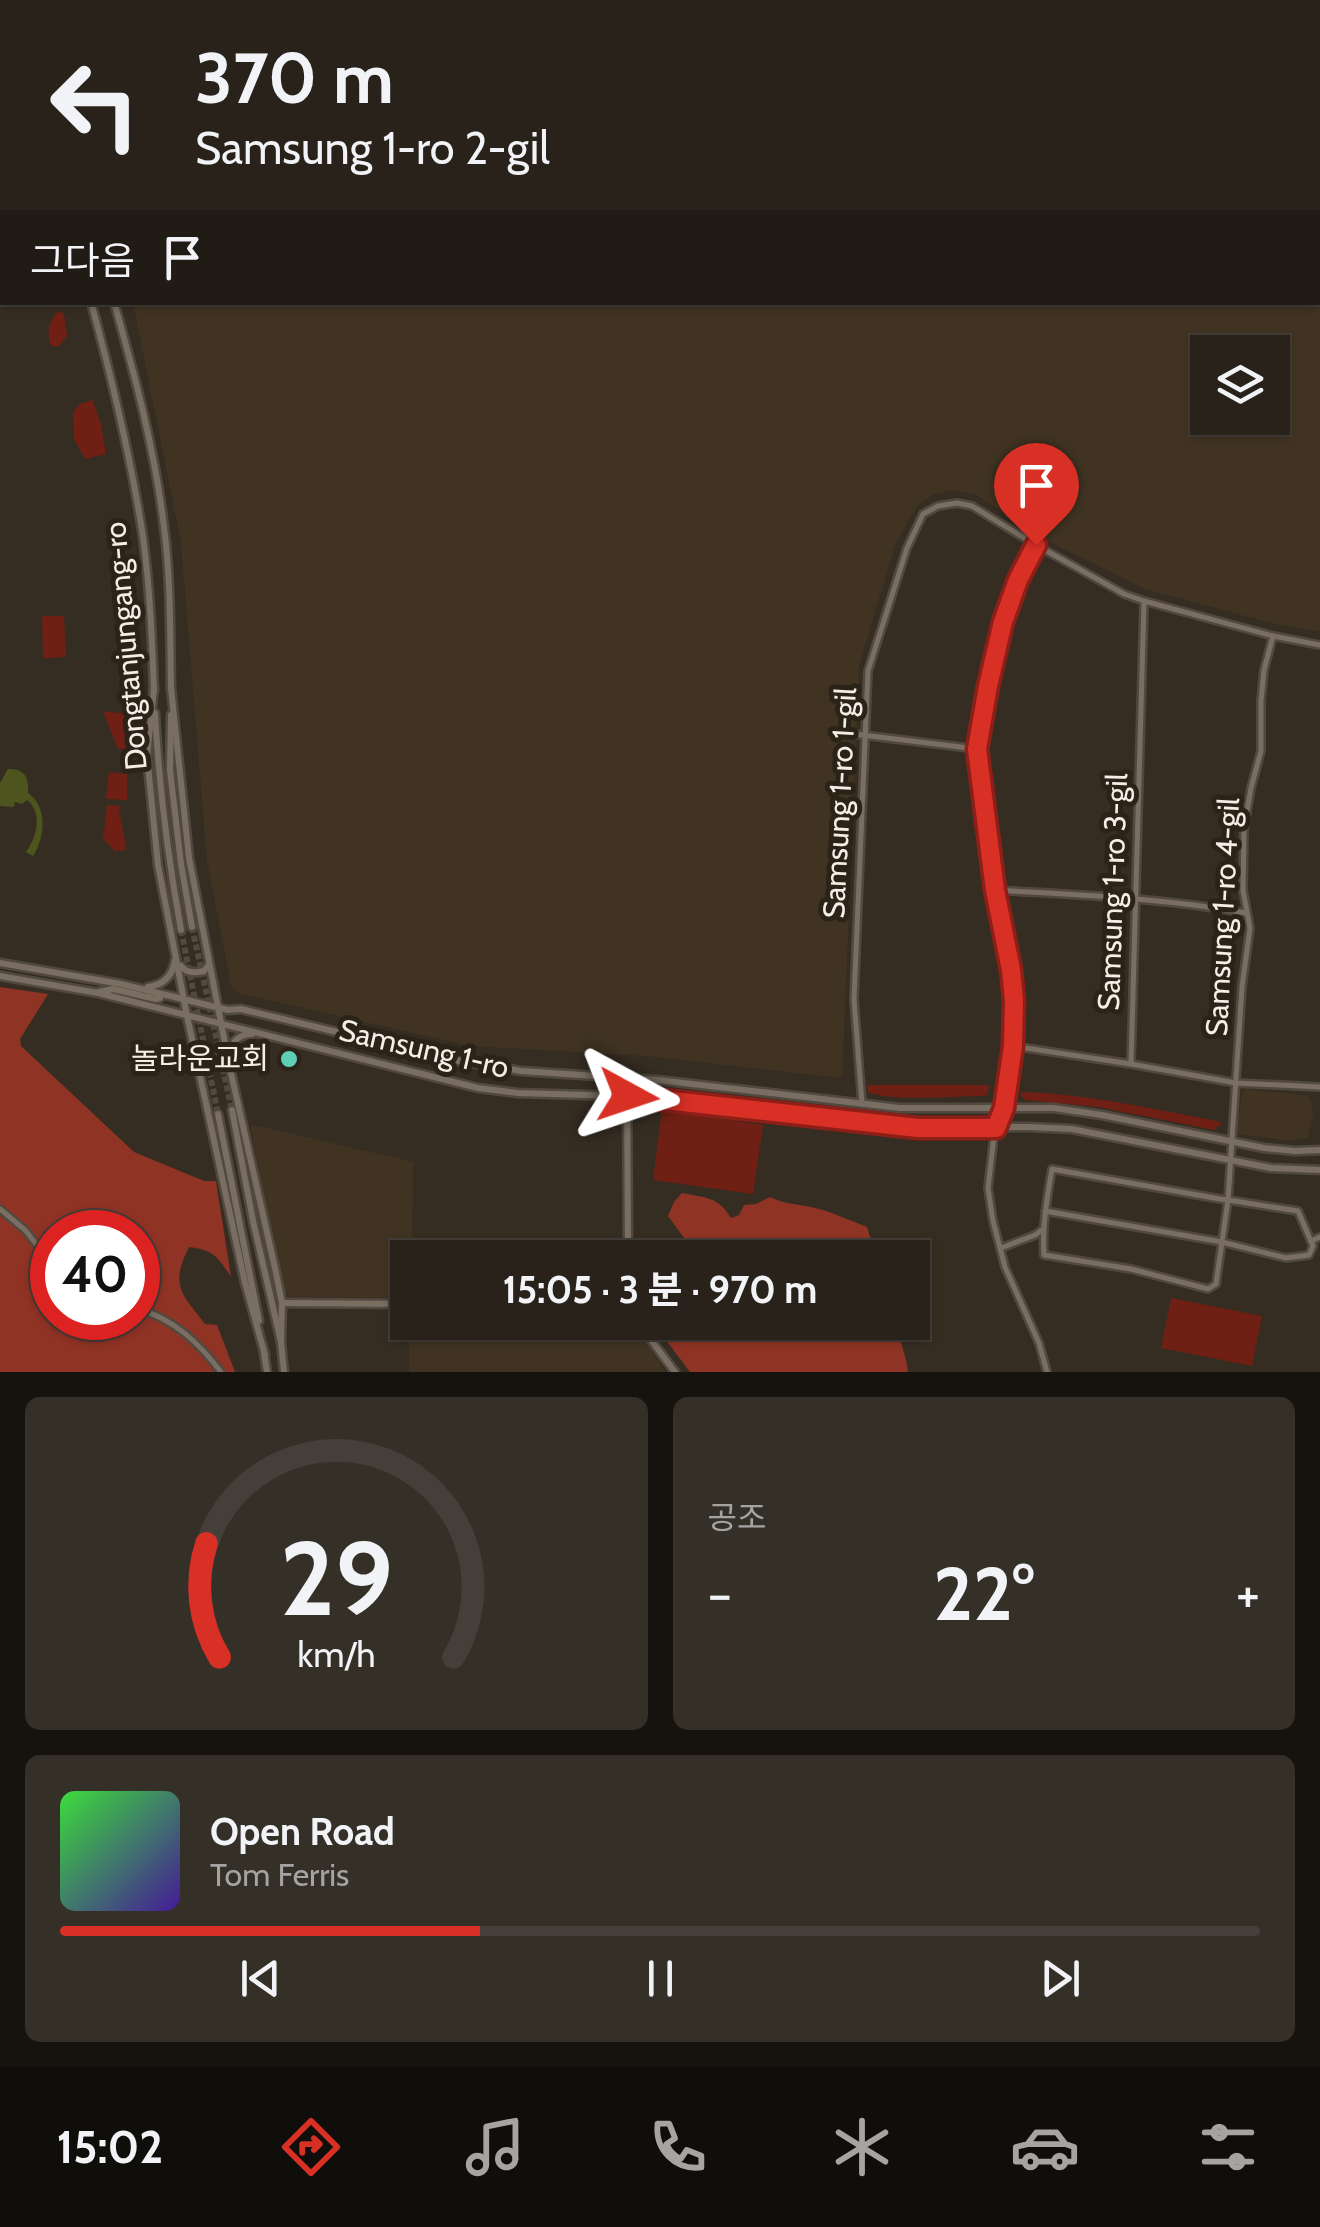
<!DOCTYPE html>
<html lang="ko">
<meta charset="utf-8">
<style>
:root{--surface:#28221a;--page:#342f27;--text:#f1f3f6;--muted:#a5a4a2;--line:#443f39;--accent:#d93025}
body{margin:0;font-family:Cabin,"Noto Sans KR",sans-serif;background:var(--page);color:var(--text);height:100vh;display:flex;flex-direction:column;font-size:38px;white-space:nowrap}
*{box-sizing:border-box;margin:0}
p{font-size:32px;color:var(--muted)}
.icon{flex:none;width:55px;height:55px;fill:none;stroke:currentColor;stroke-width:2;stroke-linecap:round;stroke-linejoin:round}
.map{position:relative;height:1372px;overflow:hidden}
.drawer{display:flex;flex-direction:column;gap:25px;padding:25px;background:#16130e;flex:1}
.drawer>*{flex:none}
.top-card{position:absolute;left:0px;top:0px;width:1320px;height:305px;box-shadow:0 2px 8px #0004,0 0 0 2px var(--line);background:#28221a;color:var(--text);overflow:hidden}
.tools{position:absolute;left:1190px;top:335px;display:grid;gap:20px}
.tools a{display:grid;place-items:center;width:100px;height:100px;border-radius:0px;background:var(--surface);box-shadow:0 2px 8px #0004,0 0 0 2px var(--line);font-size:50px}
.speed{position:absolute;left:30px;top:1210px;display:flex;gap:20px;font-size:50px;font-weight:700;text-align:center}
.speed>*{display:grid;place-content:center;width:130px;height:130px;border-radius:50%;background:var(--surface);box-shadow:0 2px 8px #0004,0 0 0 2px var(--line);line-height:1}
.speed .limit{border:15px solid #d22;background:#fff;color:#111}
.pin{position:absolute;display:grid;place-items:center;width:85px;height:85px;color:#fff;margin:-102px -42px;border-radius:50% 50% 50% 0;rotate:-45deg;box-shadow:0 0 10px #0007}
.pin .icon{rotate:45deg}
.me{position:absolute;width:110px;margin:-55px;rotate:95deg;stroke-linejoin:round;filter:drop-shadow(0 0 8px #0008)}
.turn{display:flex;align-items:center;gap:35px;height:210px;padding:0 30px;font-size:45px}
.turn .icon{width:130px;height:130px;stroke-width:2.5}
.turn b{display:block;font-size:70px;line-height:85px}
.then{display:flex;align-items:center;height:95px;padding:0 30px;background:#0003;gap:20px;font-size:38px}
.big{font-size:75px;font-weight:700;line-height:1.1}
.drawer .tile{flex:1;display:flex;flex-direction:column;justify-content:center;gap:15px;min-width:0;padding:0 35px;border-radius:15px;background:var(--page)}
.drawer .dial{align-items:center;gap:0}
.dial svg{height:260px;overflow:visible;fill:none;stroke:var(--line);stroke-width:7;stroke-linecap:round;text-anchor:middle}
.dial text{fill:var(--text);stroke:none}
.song{display:flex;align-items:center;gap:30px}
.cover{width:120px;height:120px;border-radius:15px;background:linear-gradient(135deg,hsl(120 70% 55%),hsl(260 70% 35%))}
.played{height:10px;border-radius:5px;background:linear-gradient(90deg,var(--accent) 35%,var(--line) 35%)}
.keys{display:flex;justify-content:space-around;direction:ltr}
.heat{display:flex;justify-content:space-between;align-items:center;font-size:55px;direction:ltr}
.drawer .tiles{flex:1;display:grid;gap:25px;grid-template-columns:1fr 1fr}
.tile:last-child{grid-column:span 2}
.trip{position:absolute;left:390px;top:1240px;width:540px;height:100px;border-radius:0px;background:var(--surface);box-shadow:0 2px 8px #0004,0 0 0 2px var(--line);font-weight:700;line-height:100px;text-align:center}
.dock{display:flex;height:160px;justify-content:space-around;align-items:center;background:#100e0a;color:var(--muted)}
.dock .icon{width:70px;height:70px}
.dock .current{color:var(--accent)}
.dock b{font-size:45px;color:var(--text)}
.map>svg:first-child{display:block}
.built{fill:#403322;fill-rule:evenodd}
.green{fill:#6f1f14}
.forest{fill:#8f3325;fill-rule:evenodd}
.water{fill:#4e541e}
.lines{fill:none;stroke-linecap:round;stroke-linejoin:round}
.tertiary-tunnel{stroke:#524a40;stroke-width:6;stroke-dasharray:6 3;stroke-linecap:butt}
.primary-tunnel{stroke:#524a40;stroke-width:9;stroke-dasharray:9 4.5;stroke-linecap:butt}
.minor-casing{stroke:#514940;stroke-width:10}
.tertiary-casing{stroke:#514940;stroke-width:11}
.primary-casing{stroke:#514940;stroke-width:14}
.minor{stroke:#796e61;stroke-width:5}
.tertiary{stroke:#796e61;stroke-width:6}
.primary{stroke:#c29171;stroke-width:9}
.route-casing{stroke:#8d1f18;stroke-width:25}
.route{stroke:#d93025;stroke-width:18}
.poi-dot{fill:#5eceb7;stroke:#2c2318;stroke-width:4}
.labels{text-anchor:middle;stroke-width:10;stroke-linejoin:round;paint-order:stroke}
.street-label{font-size:30px;fill:#f4eee7;stroke:#2c2318}
.poi-label{font-size:30px;fill:#f4eee7;stroke:#2c2318;text-anchor:end}
</style>
<div class="map">
<svg width="1320" height="1372" viewBox="0 0 1320 1372">
<rect width="100%" height="100%" fill="#362d22"/>
<g class="built">
<path d="M351 0H1320V632L1268 622 1145 589 1040 537 977 495 954 490 934 494 917 506 895 545 859 666 842 1078 646 1056 471 1046 238 993 231 985 207 861 181 542 133 303 1318 302V2H349ZM1208 352H1272V418H1208Z"/>
<polygon points="1245,1089 1305,1095 1311,1100 1313,1115 1308,1137 1292,1141 1236,1134 1242,1094"/>
<polygon points="250,1124 413,1162 412,1257 408,1258 407,1298 290,1297 282,1290"/>
<polygon points="409,1323 634,1323 665,1372 409,1372"/>
</g>
<g class="green">
<path d="M59 311 64 314 67 336 59 346 52 347C45 335 49 319 59 311Z"/>
<polygon points="93,400 101,425 106,454 85,459 74,439 73,412 80,404"/>
<polygon points="42,616 64,616 66,657 43,658"/>
<polygon points="103,711 128,714 132,741 130,749 118,749"/>
<polygon points="109,772 127,774 127,800 106,799"/>
<path d="M107 805 119 806C120 822 125 834 126 850L115 851 103 839Z"/>
<path d="M867 1085H989L988 1093 984 1096C956 1096 889 1102 868 1092Z"/>
<path d="M1021 1092C1089 1094 1154 1109 1221 1122V1124L1214 1130 1098 1107 1025 1100 1021 1096Z"/>
<polygon points="662,1110 763,1125 753,1194 653,1180"/>
<polygon points="1171,1298 1262,1316 1252,1366 1161,1348"/>
</g>
<g class="forest">
<path d="M0 987 48 994 20 1039 21 1046 134 1152 204 1181H216L231 1277C218 1257 214 1250 189 1247 170 1285 181 1293 205 1324L217 1325 235 1372H0ZM52 1232H138V1318H52Z"/>
<path d="M682 1193C705 1198 718 1196 731 1218L739 1215 744 1205 756 1204 770 1197C783 1204 797 1204 811 1207 830 1211 849 1220 867 1227L876 1257H688V1243L668 1216 674 1202Z"/>
<path d="M663 1323H894C899 1337 907 1358 908 1372H690L663 1336Z"/>
</g>
<path class="water" d="M8 769C25 769 29 777 28 793 48 806 45 838 33 856L26 852C37 837 43 813 27 800L22 804 15 802 14 807 0 806V783Z"/>
<g class="lines">
<g class="tertiary-tunnel">
<polyline points="192,927 232,1110"/>
<polyline points="181,930 218,1114"/>
</g>
<g class="primary-tunnel">
<polyline points="0,140 2,139"/>
<polyline points="0,152 2,151"/>
</g>
<g class="minor-casing">
<g id="minor">
<polyline points="204,0 205,2"/>
<polyline points="1035,546 1018,580 1003,622 988,686 977,749 995,890 1011,970 1014,999 1013,1046 1004,1107 994,1136 988,1188 993,1221 1005,1267 1039,1343 1047,1372"/>
<polyline points="846,733 977,749"/>
<path d="M995 890C1079 895 1163 898 1246 913"/>
<polyline points="1013,1046 1131,1064 1144,602"/>
<polyline points="1131,1064 1236,1083 1320,1087"/>
<polyline points="862,1104 854,999 868,671 907,548 923,514 938,506 957,503 972,506 1036,545 1124,594 1144,601 1273,636 1320,645"/>
<polyline points="0,1209 25,1230 52,1264"/>
<path d="M1045 1211 1222 1242 1286 1258 1309 1255 1313 1246 1298 1211 1228 1200 1220 1199 1052 1169C1047 1198 1042 1226 1044 1255L1131 1269 1208 1289 1216 1284 1228 1200 1242 987 1250 928 1243 890 1244 829 1251 788 1261 751V701L1264 670 1273 636"/>
<polyline points="1311,1241 1320,1237"/>
<polyline points="1001,1248 1035,1235 1042,1230"/>
<path d="M138 1309C174 1319 199 1343 221 1372"/>
</g>
</g>
<g class="tertiary-casing">
<g id="tertiary">
<polyline points="0,31 2,36"/>
<polyline points="0,74 2,79"/>
<path d="M91 302C112 379 131 458 143 537 150 588 152 639 154 691"/>
<path d="M114 302C135 376 155 451 164 527 171 580 170 634 171 688"/>
<polyline points="154,688 147,756 158,865 187,1016 245,1283 265,1355"/>
<polyline points="171,688 189,858 229,1064 275,1268 282,1303 281,1342"/>
<path d="M155 713C159 787 168 858 181 930"/>
<polyline points="171,715 170,770 181,864 192,927"/>
<polyline points="0,963 121,984 228,1010 241,1009 454,1060 521,1071 657,1080 900,1108 1054,1108 1102,1115 1264,1148 1295,1151 1320,1150"/>
<path d="M181 966C186 973 196 973 204 971L208 966"/>
<polyline points="0,976 98,993 478,1088 518,1093 655,1097 918,1128 1029,1127 1072,1129 1271,1168 1320,1170"/>
<path d="M148 987C164 985 173 975 175 960"/>
<polyline points="99,992 113,989 156,999 160,998 159,994"/>
<path d="M230 1053C232 1041 240 1034 252 1034"/>
<polyline points="199,1070 209,1058 219,1057 229,1063"/>
<polyline points="627,1078 628,1258"/>
<polyline points="232,1110 253,1221 281,1342 284,1372"/>
<polyline points="218,1114 259,1321"/>
<polyline points="282,1303 408,1304"/>
<polyline points="643,1322 651,1340 675,1372"/>
<polyline points="264,1353 267,1372"/>
</g>
</g>
<g class="primary-casing">
<g id="primary">
<polyline points="268,2 273,0"/>
<polyline points="289,2 293,0"/>
<polyline points="308,2 311,0"/>
<polyline points="324,2 327,0"/>
<polyline points="0,124 2,119"/>
<polyline points="0,132 2,131"/>
<polyline points="0,161 2,159"/>
</g>
</g>
<use href="#minor" class="minor"/>
<use href="#tertiary" class="tertiary"/>
<use href="#primary" class="primary"/>
</g>
<g class="lines">
<g class="route-casing">
<polyline id="route" points="628,1096 918,1128 996,1128 1004,1108 1013,1046 1014,1000 1011,970 995,890 977,749 988,686 1003,622 1018,580 1036,545"/>
</g>
<use href="#route" class="route"/>
</g>
<circle class="poi-dot" cx="289" cy="1059" r="10"/>
<g class="labels">
<g class="street-label">
<text transform="translate(126 646) rotate(-95)" y="10">Dongtanjungang-ro</text>
<text transform="translate(840 803) rotate(-87)" y="10">Samsung 1-ro 1-gil</text>
<text transform="translate(1113 892) rotate(-88)" y="10">Samsung 1-ro 3-gil</text>
<text transform="translate(1223 917) rotate(-87)" y="10">Samsung 1-ro 4-gil</text>
<text transform="translate(424 1049) rotate(13)" y="10">Samsung 1-ro</text>
</g>
<g class="poi-label">
<text x="269" y="1069">놀라운교회</text>
</g>
</g>
</svg>
<div class="tools">
<a><svg class="icon" aria-label="layers" viewBox="0 0 24 24"><path d="M12 4l9 5-9 5-9-5zM3 14l9 5 9-5"/></svg></a>
</div>
<div class="speed"><div class="limit">40</div></div>
<div class="pin" style="left:1036px;top:545px;background:#d93025"><svg class="icon" aria-label="arrive" viewBox="0 0 24 24"><path d="M6 21V4h12l-3 4 3 4H6"/></svg></div>
<svg class="me" style="left:628px;top:1096px" viewBox="-20 -20 40 40"><path d="M0-17L14 15 0 8-14 15z" fill="#d93025" stroke="#fff" stroke-width="4"/></svg>
<div class="trip">15:05 · 3 분 · 970 m</div>
<div class="top-card">
<div class="turn"><svg class="icon" aria-label="left" viewBox="0 0 24 24"><path d="M17 20v-9H6M10 6l-5 5 5 5"/></svg><div><b>370 m</b>Samsung 1-ro 2-gil</div></div>
<div class="then">그다음<svg class="icon" aria-label="arrive" viewBox="0 0 24 24"><path d="M6 21V4h12l-3 4 3 4H6"/></svg></div>
</div>
</div>
<section class="drawer">
<div class="tiles">
<div class="tile dial"><svg viewBox="0 0 100 80">
<path d="M14 69A42 42 0 1 1 86 69"/>
<path d="M14 69A42 42 0 0 1 10 34" stroke="#d93025"/>
<text x="50" y="56" font-size="32" font-weight="700">29</text>
<text x="50" y="72" font-size="11">km/h</text>
</svg></div>
<div class="tile"><p>공조</p>
<div class="heat"><a>−</a><b class="big">22°</b><a>+</a></div>
</div>
<div class="tile">
<div class="song"><i class="cover"></i><div><b>Open Road</b><p>Tom Ferris</p></div></div>
<div class="played"></div>
<div class="keys"><svg class="icon" aria-label="previous" viewBox="0 0 24 24"><path d="M18 5L8 12l10 7zM5 5v14"/></svg><svg class="icon" aria-label="pause" viewBox="0 0 24 24"><path d="M8 5v14M16 5v14"/></svg><svg class="icon" aria-label="next" viewBox="0 0 24 24"><path d="M6 5l10 7-10 7zM19 5v14"/></svg></div>
</div>
</div>
</section>
<nav class="dock">
<b>15:02</b>
<svg class="icon current" aria-label="directions" viewBox="0 0 24 24"><path d="M12 3l9 9-9 9-9-9zM9 14v-3h6M13 9l2 2-2 2"/></svg>
<svg class="icon" aria-label="music" viewBox="0 0 24 24"><path d="M9 18V5l10-2v13"/><circle cx="6" cy="18" r="3"/><circle cx="16" cy="16" r="3"/></svg>
<svg class="icon" aria-label="phone" viewBox="0 0 24 24"><path d="M5 4h4l2 5-3 2q2 4 5 5l2-3 5 2v4C11 20 4 13 5 4z"/></svg>
<svg class="icon" aria-label="climate" viewBox="0 0 24 24"><path d="M12 3v18M4 7l16 10M4 17L20 7"/></svg>
<svg class="icon" aria-label="car" viewBox="0 0 24 24"><path d="M5 17H2v-5l4-1 3-4h7l3 4 3 1v5h-3M9 17h6M6 11h13"/><circle cx="7" cy="17" r="2"/><circle cx="17" cy="17" r="2"/></svg>
<svg class="icon" aria-label="filters" viewBox="0 0 24 24"><path d="M4 7h16M4 17h16"/><circle cx="9" cy="7" r="2"/><circle cx="15" cy="17" r="2"/></svg>
</nav>
